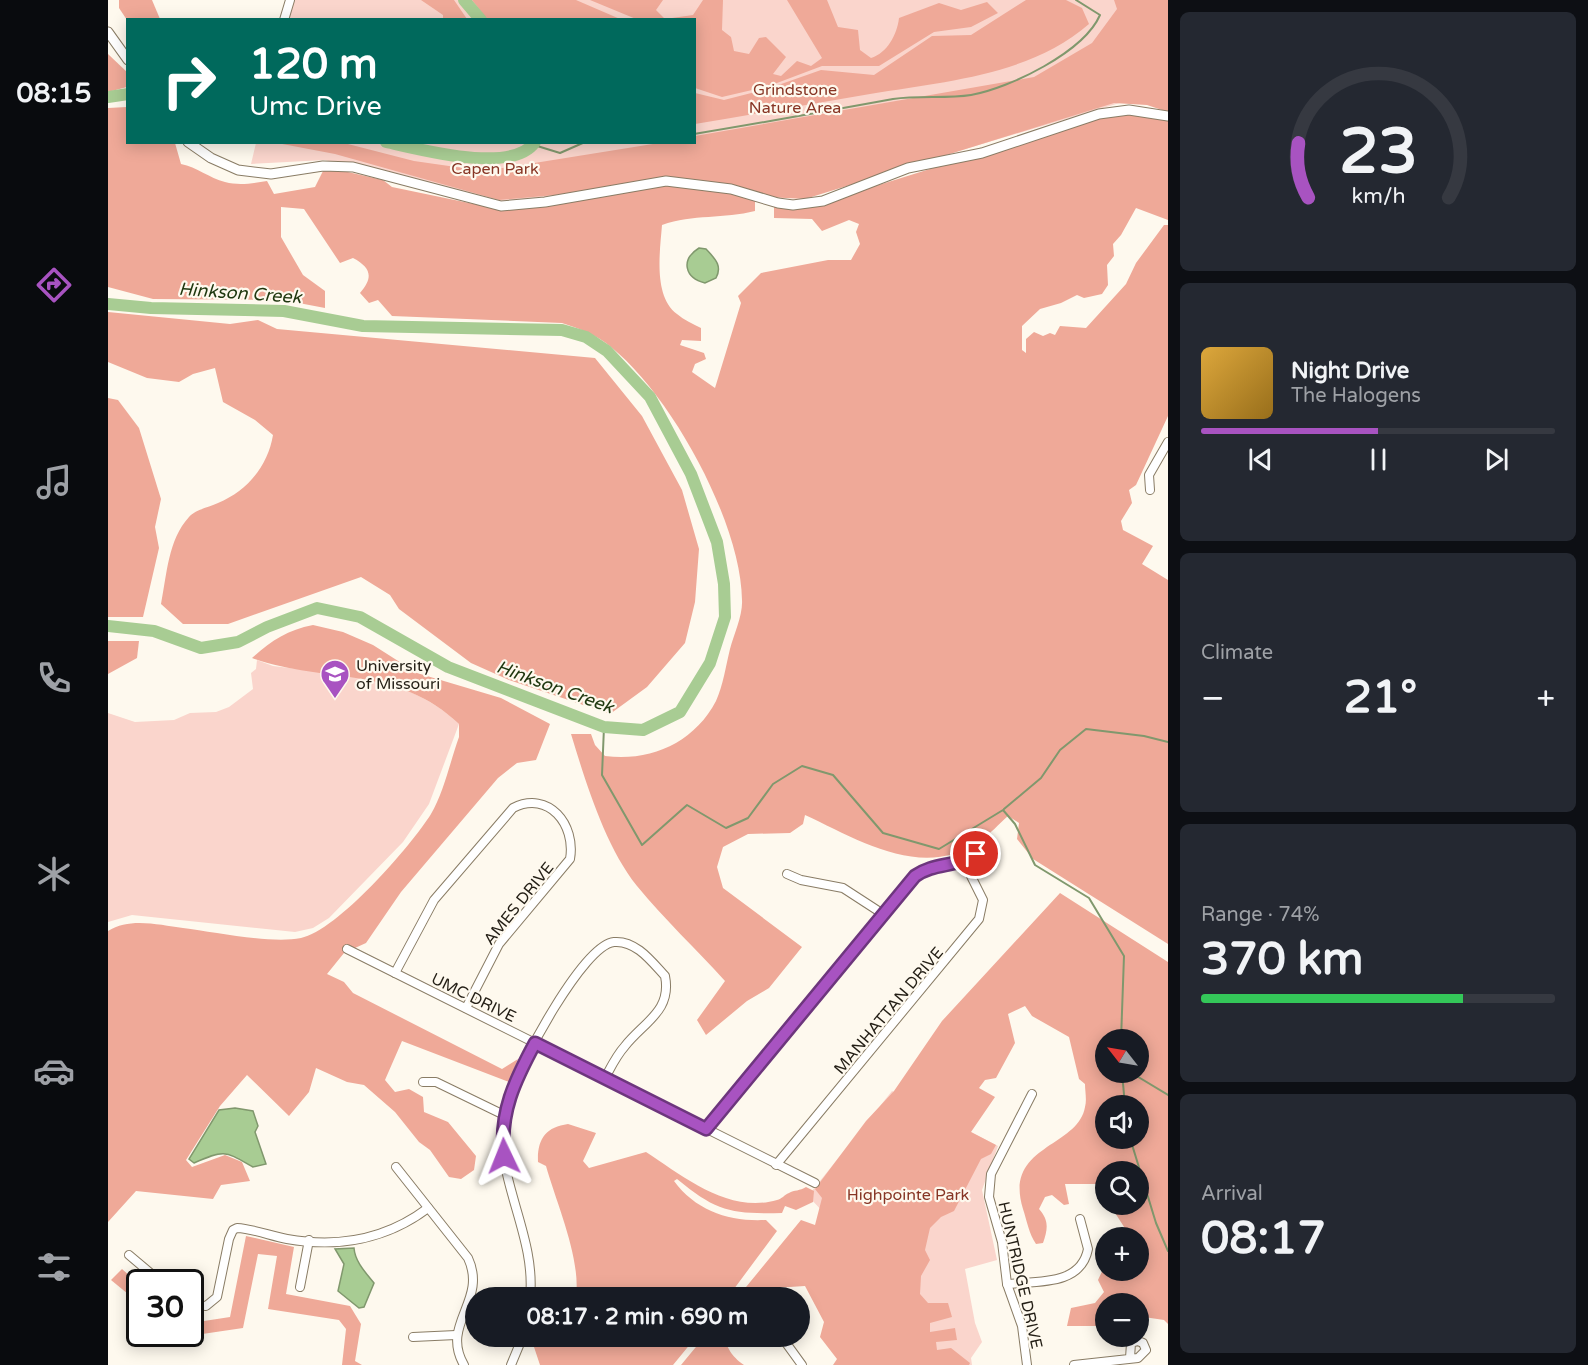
<!DOCTYPE html>
<meta charset="utf-8">
<style>
:root{--surface:#171b24;--page:#242831;--text:#f1f3f6;--muted:#9ea1a6;--line:#363941;--accent:#a853c1}
body{margin:0;font-family:"Varela Round",sans-serif;background:var(--page);color:var(--text);height:100vh;display:flex;flex-direction:column;font-size:22px;white-space:nowrap}
*{box-sizing:border-box;margin:0}
p{font-size:20px;color:var(--muted)}
.icon{flex:none;width:33px;height:33px;fill:none;stroke:currentColor;stroke-width:2;stroke-linecap:round;stroke-linejoin:round}
.map{position:relative;flex:1;overflow:hidden}
.side{display:flex;flex-direction:column;gap:12px;padding:12px;background:#0d0f14;width:420px}
.side>*{flex:none}
.banner{position:absolute;left:18px;top:18px;width:570px;height:126px;border-radius:0px;box-shadow:0 3px 15px #0003;background:#00695c;color:#fff;overflow:hidden}
.needle{width:39px;rotate:301deg}
.controls{position:absolute;left:987px;top:1029px;display:grid;gap:12px}
.controls a{display:grid;place-items:center;width:54px;height:54px;border-radius:50%;background:var(--surface);box-shadow:0 3px 15px #0003;font-size:30px}
.speed{position:absolute;left:18px;top:1269px;display:flex;gap:12px;font-size:30px;font-weight:700;text-align:center}
.speed>*{display:grid;place-content:center;width:78px;height:78px;border-radius:50%;background:var(--surface);box-shadow:0 3px 15px #0003;line-height:1}
.speed .limit{border:3px solid #111;border-radius:9px;background:#fff;color:#111}
.pin{position:absolute;display:grid;place-items:center;width:51px;height:51px;color:#fff;margin:-26px;border:3px solid #fff;border-radius:50%;box-shadow:0 2px 6px #0007}
.me{position:absolute;width:66px;margin:-33px;rotate:358deg;stroke-linejoin:round;filter:drop-shadow(0 0 4px #0008)}
.turn{display:flex;align-items:center;gap:21px;height:126px;padding:0 24px;font-size:27px}
.turn .icon{width:78px;height:78px;stroke-width:2.5}
.turn b{display:block;font-size:42px;line-height:51px}
.big{font-size:45px;font-weight:800;line-height:1.1}
.side .tile{flex:1;display:flex;flex-direction:column;justify-content:center;gap:9px;min-width:0;padding:0 21px;border-radius:9px;background:var(--page)}
.side .dial{align-items:center;gap:0}
.dial svg{height:156px;overflow:visible;fill:none;stroke:var(--line);stroke-width:7;stroke-linecap:round;text-anchor:middle}
.dial text{fill:var(--text);stroke:none}
.song{display:flex;align-items:center;gap:18px}
.cover{width:72px;height:72px;border-radius:9px;background:linear-gradient(135deg,hsl(40 70% 55%),hsl(40 70% 35%))}
.played{height:6px;border-radius:3px;background:linear-gradient(90deg,var(--accent) 50%,var(--line) 50%)}
.keys{display:flex;justify-content:space-around;direction:ltr}
.heat{display:flex;justify-content:space-between;align-items:center;font-size:33px;direction:ltr}
.charge{height:9px;border-radius:4px;background:linear-gradient(90deg,#34c759 74%,var(--line) 0)}
.trip{position:absolute;left:357px;top:1287px;width:345px;height:60px;border-radius:30px;background:var(--surface);box-shadow:0 3px 15px #0003;font-weight:800;line-height:60px;text-align:center}
main{display:flex;flex:1;min-height:0}
.menu{display:flex;flex-direction:column;width:108px;justify-content:space-around;align-items:center;background:#090b0e;color:var(--muted)}
.menu .icon{width:42px;height:42px}
.menu .active{color:var(--accent)}
.menu b{font-size:27px;color:var(--text)}
.map>svg:first-child{display:block}
.green{fill:#fad5cc}
.forest{fill:#efa998;fill-rule:evenodd}
.water{fill:#a8cc93;stroke:#80986d;stroke-width:1.5}
.lines{fill:none;stroke-linecap:round;stroke-linejoin:round}
.stream{stroke:#80986d;stroke-width:2}
.river{stroke:#a8cc93;stroke-width:12}
.minor-casing{stroke:#897c65;stroke-width:10}
.tertiary-casing{stroke:#897c65;stroke-width:11}
.minor{stroke:#fff;stroke-width:8}
.tertiary{stroke:#fff;stroke-width:9}
.route-casing{stroke:#6d367d;stroke-width:15}
.route{stroke:#a853c1;stroke-width:10}
.labels{text-anchor:middle;stroke-width:4.5;stroke-linejoin:round;paint-order:stroke}
.park-label{font-size:16px;fill:#873524;stroke:#fef9ee}
.poi-label{font-size:16px;fill:#231e15;stroke:#fef9ee;text-anchor:start}
.street-label{font-size:16px;fill:#231e15;stroke:#fef9ee}
.water-label{font-size:18px;font-style:italic;fill:#1f370f;stroke:#fef9ee}
</style>
<main>
<nav class="menu">
<b>08:15</b>
<svg class="icon active" aria-label="directions" viewBox="0 0 24 24"><path d="M12 3l9 9-9 9-9-9zM9 14v-3h6M13 9l2 2-2 2"/></svg>
<svg class="icon" aria-label="music" viewBox="0 0 24 24"><path d="M9 18V5l10-2v13"/><circle cx="6" cy="18" r="3"/><circle cx="16" cy="16" r="3"/></svg>
<svg class="icon" aria-label="phone" viewBox="0 0 24 24"><path d="M5 4h4l2 5-3 2q2 4 5 5l2-3 5 2v4C11 20 4 13 5 4z"/></svg>
<svg class="icon" aria-label="climate" viewBox="0 0 24 24"><path d="M12 3v18M4 7l16 10M4 17L20 7"/></svg>
<svg class="icon" aria-label="car" viewBox="0 0 24 24"><path d="M5 17H2v-5l4-1 3-4h7l3 4 3 1v5h-3M9 17h6M6 11h13"/><circle cx="7" cy="17" r="2"/><circle cx="17" cy="17" r="2"/></svg>
<svg class="icon" aria-label="filters" viewBox="0 0 24 24"><path d="M4 7h16M4 17h16"/><circle cx="9" cy="7" r="2"/><circle cx="15" cy="17" r="2"/></svg>
</nav>
<div class="map">
<svg width="1060" height="1365" viewBox="0 0 1060 1365">
<rect width="100%" height="100%" fill="#fef9ee"/>
<g class="green">
<polygon points="181,0 1060,0 1035,96 697,197 553,182 387,205 217,160 143,164 148,143 586,142 586,20 177,19"/>
<path d="M149 660 165 666C231 675 301 675 351 724L321 804 295 842 221 918 205 928 187 932 24 915 0 922V713L27 722 66 720 82 713 108 712 121 707 145 689 143 673 148 669Z"/>
<polygon points="784,1091 890,1146 874,1190 889,1260 857,1269 867,1323 874,1342 863,1358 864,1365 770,1365 740,1238 700,1196"/>
</g>
<g class="forest">
<polygon points="11,0 44,0 52,19 19,20 11,8"/>
<polygon points="313,0 346,0 359,19 335,19 335,15"/>
<polygon points="364,0 468,0 512,19 379,19"/>
<polygon points="482,0 555,0 548,10 557,19 528,19"/>
<path d="M595 0H615L614 30 623 37 626 51 641 54 651 38 658 37 678 57 665 74 673 76 689 61 703 66 714 58 679 0H719L730 27 750 30 752 50 763 58C779 53 789 35 791 18L831 3 853 10 879 2 890 13 863 27 826 32 771 66H714L661 86 614 97 587 88 586 20 557 19 585 15Z"/>
<path d="M918 0H958L974 8 981 24C921 76 837 81 762 94 704 104 645 114 587 124V93L616 100 659 89 713 70 766 75 824 36 863 35Z"/>
<path d="M1006 0H1060V112L1039 105 1006 103 697 199 642 196 647 201V211C616 219 585 214 554 225 552 251 545 296 569 314 576 320 585 324 593 328V341L574 340 572 345 596 353 598 359 587 364 584 372 607 388 633 303 630 296 653 273 720 260H743L752 244 748 232 751 224 741 220 714 231 704 219 666 218V207L697 208 1005 112 1039 114 1060 121V220L1028 208 1013 235 1005 244 1006 256 999 265 1000 285 994 294 976 298 969 295 953 303 932 309 914 326V350L918 353V339L926 332 935 336 942 333 947 335 952 326 978 328 1018 284 1028 263 1056 225H1060V416L1028 485 1021 490 1024 503 1013 521 1015 530 1045 546 1034 564 1060 580V944L925 859 909 839 911 823 900 816C891 824 882 834 872 841 815 881 751 840 697 815L695 824 682 833 640 834 615 847 609 867 615 888 694 947 661 988 639 1001 598 1035 589 1020 617 981C588 949 556 919 529 886 497 846 478 783 463 734H483L487 745 497 756C542 762 586 743 608 701 615 686 618 665 622 649 626 634 635 615 634 600 633 522 563 395 503 347 489 335 472 329 454 323L284 316 270 300 261 303 252 293C265 278 264 268 245 258L232 263 196 209 173 207V237L195 275 217 291V308L175 300 45 299 0 287V108L19 107 20 142 67 143 73 164C89 167 101 178 117 182 132 186 145 183 159 181L166 194 207 187 215 171 231 170 275 180 284 187 390 209 407 210 462 200 480 192 391 200 227 154 169 143H236L306 161 376 171 551 143 586 142 587 136 926 77 984 43 1009 9Z"/>
<polygon points="0,54 20,73 19,87 0,92"/>
<path d="M0 312 122 324 150 320 169 329 487 358 534 416 574 490 591 549 587 602 577 643 539 687 502 714 401 680 363 663 291 609 282 595 253 577 120 624H75L53 604C59 574 60 540 81 517 87 510 101 507 110 503 139 491 160 466 165 435L147 420 115 402 107 368 85 374 71 382 39 378 0 362Z"/>
<polygon points="0,398 10,400 31,428 53,499 47,527 51,548 35,617 0,617"/>
<path d="M205 625 235 632 265 645 309 673 393 698 442 724 428 760 409 763 390 778 293 892 258 943 236 953 219 974 236 982 245 993 394 1069 410 1059 401 1082 294 1041 277 1080 287 1092 301 1089 315 1097 316 1112 340 1122 368 1156 366 1170 353 1179 341 1177 322 1150 311 1142 287 1112 256 1085 239 1082 208 1068 201 1092 181 1116 139 1075 112 1106 78 1160 84 1167 117 1155 134 1162 142 1181 113 1185 105 1199 28 1191 0 1222V931C22 917 51 925 75 928 107 932 163 944 193 938 229 931 303 846 323 814 336 792 342 762 351 737V724C290 665 217 684 144 658 163 641 179 630 205 625Z"/>
<polygon points="0,641 31,641 29,658 0,674"/>
<path d="M952 893 1060 962V1324L1056 1320 1036 1317 1031 1327 1030 1304H998L997 1326H959L963 1308 987 1303 996 1292 990 1280 997 1265 998 1270H1030V1238L1017 1237 1018 1230 1002 1205 1030 1204V1172H998L997 1198 988 1184H957L961 1204 956 1205 944 1195 937 1197 931 1209C941 1220 940 1229 935 1243L928 1244C921 1234 919 1221 915 1209 895 1145 970 1148 977 1107 979 1100 977 1091 977 1084L971 1079 961 1037 924 1016 917 1006 900 1014 907 1043 888 1078 877 1080 871 1088 887 1097 863 1132 888 1145 883 1154 873 1159 846 1211 833 1217 822 1228 817 1250 822 1260 813 1276 812 1294 820 1303H840L844 1317 822 1323V1332L847 1328 849 1340 828 1342 829 1350 843 1348 862 1363 861 1365H725L729 1359 712 1337 716 1322 697 1286 648 1289 637 1297 629 1298 693 1220 707 1225 714 1198 707 1189 758 1121 786 1091 834 1021ZM998 1040H1030V1072H998ZM998 1106H1030V1138H998Z"/>
<path d="M460 1124 488 1133 475 1161 481 1168 538 1152C576 1177 621 1214 669 1200 674 1199 676 1195 681 1193 686 1190 692 1191 698 1187L706 1191 705 1202 688 1210 677 1206 674 1213C623 1214 609 1212 569 1179L566 1181C588 1211 622 1222 658 1220L669 1231 620 1297H468C473 1258 449 1205 438 1166L430 1162C429 1139 438 1127 460 1124Z"/>
<polygon points="138,1236 186,1247 178,1294 242,1306 253,1324 247,1361 254,1365 234,1365 238,1329 231,1320 160,1309 169,1256 150,1254 135,1328 74,1337 70,1334 82,1334 83,1323 122,1317"/>
<polygon points="14,1269 31,1284 31,1303 3,1280"/>
<path d="M597 1336 618 1337C617 1348 627 1359 636 1365H573Z"/>
<polygon points="435,1337 435,1336 588,1337 565,1365 432,1365 425,1344"/>
</g>
<g class="water">
<path d="M591 248 598 249C606 258 615 265 608 278L597 283C577 278 572 260 591 248Z"/>
<path d="M127 1108 145 1111 150 1126 147 1132 158 1164 145 1167C117 1151 117 1149 86 1163L81 1159 111 1110Z"/>
<path d="M246 1248C247 1262 258 1273 266 1283L256 1307 251 1308 230 1291 236 1264 227 1249Z"/>
</g>
<g class="lines">
<g class="stream">
<path d="M586 134C653 123 719 111 785 99 811 95 838 99 863 95 902 88 976 52 992 15L968 0"/>
<polyline points="518,142 532,142"/>
<polyline points="426,145 452,153 477,142"/>
<polyline points="496,727 494,775 534,845 579,805 618,828 640,818 665,784 694,766 725,775 775,833 831,849 895,810 907,824 927,865 981,898 1016,956 1013,1040"/>
<polyline points="896,809 933,778 952,750 978,729 1036,736 1060,742"/>
<polyline points="1014,1072 1017,1106"/>
<polyline points="1022,1072 1060,1095"/>
<polyline points="1022,1138 1048,1223 1060,1251"/>
</g>
<g class="river">
<polyline points="356,0 373,20"/>
<polyline points="0,97 20,94"/>
<path d="M278 142C311 149 404 175 427 142"/>
<polyline points="0,304 43,308 176,311 255,326 454,330 478,337 499,351 542,397 583,474 609,542 616,584 617,617 602,663 572,712 535,730 496,727 340,667 252,617 209,608 159,627 130,642 93,648 46,631 0,626"/>
</g>
<g class="minor-casing">
<g id="minor">
<polyline points="176,20 182,0"/>
<polyline points="1042,490 1041,475 1060,442"/>
<polyline points="679,874 693,880 735,888 775,914"/>
<polyline points="239,949 707,1183"/>
<path d="M287 973 326 900 405 808C441 790 468 825 462 859L391 944 358 1008"/>
<polyline points="315,1082 328,1082 396,1115"/>
<polyline points="598,1129 807,876 826,866 856,862 878,844"/>
<polyline points="668,1165 871,919 875,900 856,862"/>
<path d="M288 1167 360 1258C380 1301 332 1324 356 1365"/>
<polyline points="21,1255 53,1282"/>
<path d="M899 1284C929 1281 973 1286 980 1249L972 1219"/>
<polyline points="192,1287 201,1240"/>
<path d="M422 1298C428 1242 395 1191 394 1137 393 1122 398 1106 403 1092 413 1063 475 945 506 942 528 940 544 962 557 976 564 1011 536 1022 517 1046 508 1056 503 1067 497 1078"/>
<path d="M82 1305 98 1306 109 1297 121 1239 125 1230 129 1228C146 1229 163 1236 179 1239 230 1248 279 1239 320 1208"/>
<polyline points="673,1336 694,1365"/>
<polyline points="305,1337 348,1335"/>
<polyline points="403,1365 415,1336"/>
<polyline points="919,1365 914,1326 899,1284 894,1242 881,1197 883,1174 924,1094"/>
<polyline points="966,1365 1030,1358 1038,1350 1035,1343 1030,1341 1023,1343 1022,1358"/>
</g>
</g>
<g class="tertiary-casing">
<g id="tertiary">
<polyline points="0,32 20,60"/>
<polyline points="80,142 103,158 130,170 163,174 215,166 245,167 393,206 437,202 558,181 623,189 670,203 685,205 715,201 800,168 874,153 991,114 1021,110 1060,116"/>
</g>
</g>
<use href="#minor" class="minor"/>
<use href="#tertiary" class="tertiary"/>
</g>
<g class="lines">
<g class="route-casing">
<path id="route" d="M396 1156C391 1113 407 1080 427 1043L598 1129 807 876C827 862 847 868 868 854"/>
</g>
<use href="#route" class="route"/>
</g>
<defs>
<g id="university-pin" transform="scale(1.5)"><path d="M0 17L-7.5 6A9.5 9.5 0 1 1 7.5 6Z" fill="#a853c1" stroke="#fef9ee"/><path d="M0-5L7-2L0 1L-7-2ZM-4 1L0 2.5L4 1V4Q0 6-4 4Z" fill="#fff"/></g>
</defs>
<g fill-rule="evenodd">
<use href="#university-pin" x="227" y="674"/>
</g>
<g class="labels">
<g class="park-label">
<text x="687" y="95">Grindstone<tspan x="687" dy="18">Nature Area</tspan></text>
<text x="387" y="174">Capen Park</text>
<text x="800" y="1200">Highpointe Park</text>
</g>
<g class="poi-label">
<text x="248" y="671">University<tspan x="248" dy="18">of Missouri</tspan></text>
</g>
<g class="street-label">
<text transform="translate(410 903) rotate(-51)" y="6">AMES DRIVE</text>
<text transform="translate(366 997) rotate(26)" y="6">UMC DRIVE</text>
<text transform="translate(780 1010) rotate(-50)" y="6">MANHATTAN DRIVE</text>
<text transform="translate(913 1275) rotate(77)" y="6">HUNTRIDGE DRIVE</text>
</g>
<g class="water-label">
<text transform="translate(132 293) rotate(4)" y="6">Hinkson Creek</text>
<text transform="translate(447 687) rotate(20)" y="6">Hinkson Creek</text>
</g>
</g>
</svg>
<div class="controls">
<a><svg class="needle" viewBox="-14 -14 28 28"><path d="M0-13l5 13h-10z" fill="#e53935"/><path d="M0 13l5-13h-10z" fill="#9ea1a6"/></svg></a>
<a><svg class="icon" aria-label="sound" viewBox="0 0 24 24"><path d="M4 9h4l5-4v14l-5-4H4zM17 9q2 3 0 6"/></svg></a>
<a><svg class="icon" aria-label="search" viewBox="0 0 24 24"><circle cx="10" cy="10" r="6"/><path d="M15 15l6 6"/></svg></a>
<a>+</a>
<a>−</a>
</div>
<div class="speed"><div class="limit">30</div></div>
<div class="pin" style="left:868px;top:854px;background:#d93025"><svg class="icon" aria-label="arrive" viewBox="0 0 24 24"><path d="M6 21V4h12l-3 4 3 4H6"/></svg></div>
<svg class="me" style="left:396px;top:1156px" viewBox="-20 -20 40 40"><path d="M0-17L14 15 0 8-14 15z" fill="#a853c1" stroke="#fff" stroke-width="4"/></svg>
<div class="trip">08:17 · 2 min · 690 m</div>
<div class="banner">
<div class="turn"><svg class="icon" aria-label="right" viewBox="0 0 24 24"><path d="M7 20v-9h11M14 6l5 5-5 5"/></svg><div><b>120 m</b>Umc Drive</div></div>
</div>
</div>
<section class="side">
<div class="tile dial"><svg viewBox="0 0 100 80">
<path d="M14 69A42 42 0 1 1 86 69"/>
<path d="M14 69A42 42 0 0 1 9 41" stroke="#a853c1"/>
<text x="50" y="56" font-size="32" font-weight="700">23</text>
<text x="50" y="72" font-size="11">km/h</text>
</svg></div>
<div class="tile">
<div class="song"><i class="cover"></i><div><b>Night Drive</b><p>The Halogens</p></div></div>
<div class="played"></div>
<div class="keys"><svg class="icon" aria-label="previous" viewBox="0 0 24 24"><path d="M18 5L8 12l10 7zM5 5v14"/></svg><svg class="icon" aria-label="pause" viewBox="0 0 24 24"><path d="M8 5v14M16 5v14"/></svg><svg class="icon" aria-label="next" viewBox="0 0 24 24"><path d="M6 5l10 7-10 7zM19 5v14"/></svg></div>
</div>
<div class="tile"><p>Climate</p>
<div class="heat"><a>−</a><b class="big">21°</b><a>+</a></div>
</div>
<div class="tile"><p>Range · 74%</p><b class="big">370 km</b><div class="charge"></div></div>
<div class="tile"><p>Arrival</p><b class="big">08:17</b></div>
</section>
</main>
